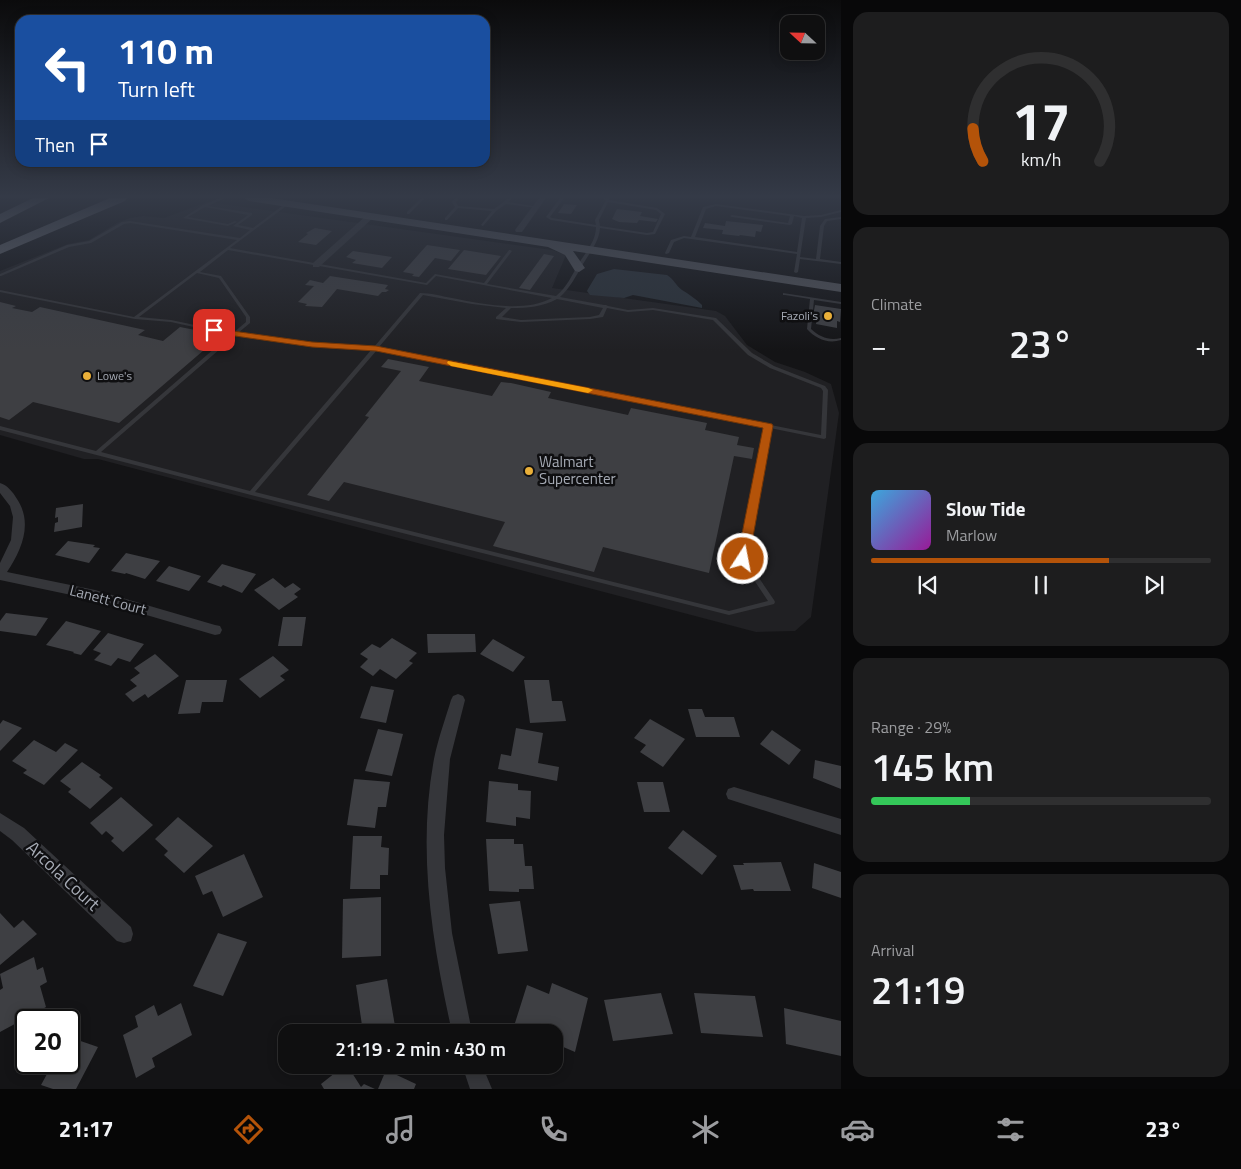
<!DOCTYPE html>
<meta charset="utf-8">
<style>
:root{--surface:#0f0f10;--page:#1d1d1e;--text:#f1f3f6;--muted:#9b9c9f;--line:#2f2f30;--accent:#b45309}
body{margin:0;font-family:"Titillium Web",sans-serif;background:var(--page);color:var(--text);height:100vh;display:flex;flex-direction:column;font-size:19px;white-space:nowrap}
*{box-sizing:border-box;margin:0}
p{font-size:16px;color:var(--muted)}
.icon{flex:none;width:28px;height:28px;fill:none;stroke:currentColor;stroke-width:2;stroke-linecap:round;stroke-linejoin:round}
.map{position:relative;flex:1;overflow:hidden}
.details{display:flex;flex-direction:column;gap:12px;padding:12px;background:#080809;width:400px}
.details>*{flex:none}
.guide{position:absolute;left:15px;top:15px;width:475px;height:152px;border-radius:15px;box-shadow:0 2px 12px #0003,0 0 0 1px var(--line);background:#1a4fa0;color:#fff;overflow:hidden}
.needle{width:32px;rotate:292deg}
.controls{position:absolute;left:780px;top:15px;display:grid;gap:10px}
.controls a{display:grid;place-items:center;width:45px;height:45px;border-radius:10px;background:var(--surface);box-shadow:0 2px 12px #0003,0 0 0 1px var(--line);font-size:25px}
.speed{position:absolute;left:15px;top:1009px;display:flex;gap:10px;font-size:25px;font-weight:700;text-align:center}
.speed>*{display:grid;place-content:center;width:65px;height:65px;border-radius:50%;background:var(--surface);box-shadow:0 2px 12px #0003,0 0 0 1px var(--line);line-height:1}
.speed .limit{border:2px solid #111;border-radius:8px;background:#fff;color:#111}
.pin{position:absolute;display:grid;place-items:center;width:42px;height:42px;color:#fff;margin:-21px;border-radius:10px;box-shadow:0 2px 8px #0006}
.me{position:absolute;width:55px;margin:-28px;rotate:11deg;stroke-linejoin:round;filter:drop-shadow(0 0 4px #0008)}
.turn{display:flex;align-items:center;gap:18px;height:105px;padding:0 20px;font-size:22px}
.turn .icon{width:65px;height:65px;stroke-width:2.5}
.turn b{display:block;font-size:35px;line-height:42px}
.then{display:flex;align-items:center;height:48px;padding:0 20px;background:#0003;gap:10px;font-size:19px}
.big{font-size:38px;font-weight:600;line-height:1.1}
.details .card{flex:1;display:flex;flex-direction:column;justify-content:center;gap:8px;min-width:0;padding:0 18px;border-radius:15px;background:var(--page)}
.details .dial{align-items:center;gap:0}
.dial svg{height:130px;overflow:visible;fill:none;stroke:var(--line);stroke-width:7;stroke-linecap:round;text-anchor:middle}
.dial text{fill:var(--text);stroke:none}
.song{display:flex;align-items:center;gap:15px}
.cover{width:60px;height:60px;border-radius:8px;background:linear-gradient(135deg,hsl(200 70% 55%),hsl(300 70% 35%))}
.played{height:5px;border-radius:2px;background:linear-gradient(90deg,var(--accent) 70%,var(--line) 70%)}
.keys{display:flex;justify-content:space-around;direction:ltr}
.heat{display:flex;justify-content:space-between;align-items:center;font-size:28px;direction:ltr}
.charge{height:8px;border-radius:4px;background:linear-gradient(90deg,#34c759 29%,var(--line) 0)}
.trip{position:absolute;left:278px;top:1024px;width:285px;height:50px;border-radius:15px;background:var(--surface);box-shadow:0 2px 12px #0003,0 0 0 1px var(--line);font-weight:600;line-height:50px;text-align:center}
.menu{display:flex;height:80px;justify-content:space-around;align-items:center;background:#060606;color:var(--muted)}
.menu .icon{width:35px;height:35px}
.menu .selected{color:var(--accent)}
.menu b{font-size:22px;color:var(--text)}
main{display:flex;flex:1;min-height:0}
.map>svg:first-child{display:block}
.built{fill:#202023}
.water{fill:#2b3239}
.building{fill:#3e3f43}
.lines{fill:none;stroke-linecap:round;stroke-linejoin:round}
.service{fill:#35363a;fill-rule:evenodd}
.minor{fill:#35363a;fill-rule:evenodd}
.primary{fill:#515359;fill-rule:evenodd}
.motorway{fill:#61646b;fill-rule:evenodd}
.route{fill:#b45309;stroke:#753606}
.slow{fill:#f59e0b}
.poi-dot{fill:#e9af39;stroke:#0f0f11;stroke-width:2}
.labels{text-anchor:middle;stroke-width:5;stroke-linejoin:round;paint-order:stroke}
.far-poi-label{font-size:12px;fill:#a6abb5;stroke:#0f0f11;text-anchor:end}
.poi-label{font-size:15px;fill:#a6abb5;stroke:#0f0f11;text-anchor:start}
.street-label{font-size:15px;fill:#a6abb5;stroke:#0f0f11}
.near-street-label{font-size:18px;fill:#a6abb5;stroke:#0f0f11}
</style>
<main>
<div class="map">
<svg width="841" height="1089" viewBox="0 0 841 1089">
<rect width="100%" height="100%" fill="#141416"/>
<polygon class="built" points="207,202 552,250 566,255 552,288 716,311 725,316 747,345 775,362 805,372 831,384 839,413 811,617 795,631 756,632 98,459 84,459 0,435 0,271 68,244 89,240 117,223 130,218 143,216 164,218"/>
<path class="water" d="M614 269 667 275C674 279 676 286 682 290 690 295 696 299 702 305V308L633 295 624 298 590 295 587 291 588 289 597 274Z"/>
<g class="building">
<polygon points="564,204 577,205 571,214 558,213"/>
<polygon points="617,209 642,212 640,216 658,219 656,222 639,220 637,223 619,222 612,219"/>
<polygon points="726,221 763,225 761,232 756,231 755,237 740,235 739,236 722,234 723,230 703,228 705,223 725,226"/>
<polygon points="315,228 332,231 316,245 298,242 308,234 306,233"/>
<polygon points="427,245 460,250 451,261 435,258 419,277 412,276 414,274 403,272"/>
<polygon points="464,250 501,256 486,275 448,269"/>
<polygon points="353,251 392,257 382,268 352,263 356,260 346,257"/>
<polygon points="544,254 554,256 530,290 519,288"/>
<polygon points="330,276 388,285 385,289 389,290 386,292 382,292 378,296 337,289 322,307 305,306 307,304 298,302 314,286 305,285 310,280 323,283"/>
<polygon points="0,302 16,306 12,308 32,312 40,307 145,330 138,335 163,341 180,327 216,334 199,349 204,350 119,423 33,402 9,420 0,417"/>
<polygon points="815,305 841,309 840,322 837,321 837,328 816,324 817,316 813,316"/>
<polygon points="388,359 429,367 419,381 492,396 501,382 511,383 551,392 548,398 628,415 631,408 707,423 705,430 739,437 737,445 754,448 752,459 734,456 709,573 603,547 594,572 493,546 505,522 344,482 329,501 307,495 369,417 365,416 401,371 381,367"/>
<polygon points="83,504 82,527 54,532 55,523 58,522 58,517 55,518 56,508"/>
<polygon points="68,541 95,545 93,547 100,548 89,563 55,555"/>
<polygon points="126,553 160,561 145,579 126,573 125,574 111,571"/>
<polygon points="222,564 256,574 242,593 223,585 221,587 207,582"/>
<polygon points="169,566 201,576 189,591 156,581"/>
<polygon points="273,578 285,588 293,583 301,589 294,594 298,597 279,610 254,590"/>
<polygon points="6,613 48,618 36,636 0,631 0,621"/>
<polygon points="283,617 306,617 302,646 278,646"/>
<polygon points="66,621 101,631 81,655 73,653 74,652 46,645"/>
<polygon points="108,633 144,644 130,662 118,658 111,666 94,660 101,653 93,650"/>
<polygon points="427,634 475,634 476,652 428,653"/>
<polygon points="392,638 417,653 409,661 413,663 396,679 380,669 373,676 360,667 368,659 360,654 372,644 380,648"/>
<polygon points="493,639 525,657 513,672 480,654"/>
<polygon points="155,654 179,676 148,698 145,694 133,702 125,694 137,686 130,680 140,673 134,668"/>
<polygon points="273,656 289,670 280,676 285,680 260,698 239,679"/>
<polygon points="186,680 227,680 223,702 202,702 200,713 178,714"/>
<polygon points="524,680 549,680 552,701 562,701 566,721 530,723"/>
<polygon points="371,686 394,690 386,723 360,718"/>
<polygon points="688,709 702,709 705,717 734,717 740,737 696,737"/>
<polygon points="650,719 685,739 663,767 640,752 646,745 634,738"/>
<polygon points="3,720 22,728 0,751 0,724"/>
<polygon points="516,728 543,733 538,763 559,767 557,781 498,769 501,754 511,756"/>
<polygon points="378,729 403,734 392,776 365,771"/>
<polygon points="772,730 801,750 789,765 760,744"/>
<polygon points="34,740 56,752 65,743 78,750 44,785 23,773 27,770 12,761"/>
<polygon points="815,760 841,766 841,789 813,778"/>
<polygon points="82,762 101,775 99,777 113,788 90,809 68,792 71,789 60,781"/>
<polygon points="354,779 390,782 386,807 378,807 375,828 347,825"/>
<polygon points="489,781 518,784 518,790 531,791 530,819 516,817 516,826 486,822"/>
<polygon points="637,782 663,782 670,812 644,812"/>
<polygon points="121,797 153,825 123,852 111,841 114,838 106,831 102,835 90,823"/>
<polygon points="178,817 213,846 184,873 164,855 168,851 155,839"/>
<polygon points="683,830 717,856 702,875 668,848"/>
<polygon points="353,836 382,836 381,847 389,848 388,875 380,875 380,889 350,889"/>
<polygon points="486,839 514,839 514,844 523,844 525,866 532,866 534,889 519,889 519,892 489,891"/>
<polygon points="244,854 263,897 223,917 212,891 203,895 195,876"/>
<polygon points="781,862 791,891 754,891 753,889 741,890 733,865 744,865 743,863"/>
<polygon points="814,863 841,872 841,898 812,888"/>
<polygon points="381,897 381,956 342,958 343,899"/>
<polygon points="520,901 528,951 498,954 489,904"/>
<polygon points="0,913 14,928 23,920 37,934 0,965"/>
<polygon points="218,933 247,942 223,996 193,986"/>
<polygon points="34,957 37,970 43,967 47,982 40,986 46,1007 0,1032 0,990 3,988 0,974"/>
<polygon points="387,979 396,1032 363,1032 356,985"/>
<polygon points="552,983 588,998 575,1052 554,1043 554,1032 537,1032 515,1023 527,985 549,994"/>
<polygon points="661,993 673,1034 613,1041 604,1000"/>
<polygon points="694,993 755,996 763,1037 701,1033"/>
<polygon points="181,1003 192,1035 152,1058 155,1067 136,1078 123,1035 138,1027 135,1016 154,1005 158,1016"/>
<polygon points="784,1008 841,1021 841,1056 786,1044"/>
<polygon points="69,1037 98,1047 76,1089 53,1089 41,1085 47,1074 26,1066 28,1062 69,1062"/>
<polygon points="345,1065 347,1065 361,1087 364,1084 375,1089 324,1089 321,1084"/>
<polygon points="386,1070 416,1084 414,1089 378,1089"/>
</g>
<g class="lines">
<g class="service">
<path d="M220 198H225L208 206 252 213V215L238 225 253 228 286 203 289 204 230 248 426 283 435 274 484 283 509 250H510L512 251 487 284 556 296C567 287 572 275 579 263 586 252 596 241 596 227L551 220 546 217 560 198H564L550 217 552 218 596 225 595 220 606 200 601 198H609V200L657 208 665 214 655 234 647 235 600 228C599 242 590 252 583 264 576 276 570 288 560 297L604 305H606L608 306 628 310 653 308 716 318 752 353 774 366 825 386 828 390 826 438 824 439 770 428 746 559 774 600 775 602 774 604 729 615 251 495 0 430V426L96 451 230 335 171 322 135 319 0 292V290L134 317 237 240 130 223 124 224 91 243 69 247 1 276H0V274L67 245 89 241 122 222 130 221 240 238 250 230 233 226 248 215 205 207 188 217 228 224 235 221 237 222 228 226 183 218 203 205ZM608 202 656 210 661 214 653 232 647 233 600 226 599 220ZM228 250 427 285 436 276 552 298C524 313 482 304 452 298 441 296 431 293 420 293L374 347 312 344 238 333 250 323V317L221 276 200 272ZM197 273 219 278 246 317V322L233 333 171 320 139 317ZM423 295 472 304 506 308 496 317V319L521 322 590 319 603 317 607 308 628 312 653 310 713 320 748 355 770 368 821 388 823 391 821 435 379 347ZM557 299 603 308 599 315 590 317 521 320 502 317 511 308C528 308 542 307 557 299ZM235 336 312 346 372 349 250 491 101 452ZM377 350 765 427 740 559 768 601 729 611 255 492Z"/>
<polygon points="421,198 425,198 409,214 407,214 407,212"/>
<polygon points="455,198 459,198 456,202 458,206 494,209 509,198 513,198 508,202 539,207 537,208 506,204 496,211 483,226 481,225 492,211 458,208 447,220 445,220 445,218 455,207 452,202"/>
<path d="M716 204 804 216 821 215 841 210V212L821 217 806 218 800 257 816 259 820 226 825 219 841 217V219L827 221 824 226 820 259 841 262V264L800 259 798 272 796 273 794 272 797 254 684 238 674 242 669 253 666 254 665 253 671 240 684 236 691 237 703 207ZM716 206 790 216 788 223 732 215 730 216 732 217 790 225 792 224 794 216 802 218 797 252 695 237 706 209Z"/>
<path d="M783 293 841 302V304L814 300 811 329C820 337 829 341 841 338V340C828 344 816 339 807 329L810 299 785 295H783Z"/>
</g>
<g class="minor">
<polygon points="539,198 546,198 522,232 516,232 515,230"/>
<polygon points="367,215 374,217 319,267 313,267 313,263"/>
<path d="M0 483C7 485 13 492 17 499 33 523 22 550 7 572L95 590 215 625 220 626 222 630 220 634 215 635 95 600 0 580V563L11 540 13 517 10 506 0 493Z"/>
<path d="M458 694 463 696 465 700 450 759 444 835 445 868 452 933 472 1032H452C432 943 417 850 434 759 438 739 445 720 451 700L453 696Z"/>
<polygon points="734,787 841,819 841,835 728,799 726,794 728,789"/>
<polygon points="0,813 24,828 131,927 133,934 131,941 124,943 117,941 12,840 0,831"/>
<polygon points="462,1065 482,1065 492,1089 470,1089"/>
</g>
<polygon class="primary" points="244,198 271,198 841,284 841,292 573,251 585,268 579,272 575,271 565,255 548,247 249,201"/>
<g class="motorway">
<polygon points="33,198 49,198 0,223 0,214"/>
<polygon points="110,198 127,198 125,201 0,254 0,245"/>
</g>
</g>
<linearGradient id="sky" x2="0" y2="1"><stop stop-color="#0b0b0c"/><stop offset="0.56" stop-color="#343a47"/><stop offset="1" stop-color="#343a47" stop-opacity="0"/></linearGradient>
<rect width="841" height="351" fill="url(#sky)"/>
<polygon class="route" points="211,328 312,342 376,346 772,424 773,426 749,559 743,563 737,559 763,428 376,351 312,347 214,333 211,332"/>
<polygon class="slow" points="448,361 588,388 593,390 588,393 451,366 447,363"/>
<g class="poi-dot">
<circle cx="828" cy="316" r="5"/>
<circle cx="87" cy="376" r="5"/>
<circle cx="529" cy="471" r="5"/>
</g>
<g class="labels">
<g class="far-poi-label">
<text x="818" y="320">Fazoli's</text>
<text x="97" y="380" text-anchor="start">Lowe's</text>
</g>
<g class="poi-label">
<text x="539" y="467">Walmart<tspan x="539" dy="17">Supercenter</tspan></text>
</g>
<g class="street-label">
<text transform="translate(108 600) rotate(15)" y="5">Lanett Court</text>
</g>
<g class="near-street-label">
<text transform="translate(63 876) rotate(43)" y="6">Arcola Court</text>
</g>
</g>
</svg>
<div class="controls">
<a><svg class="needle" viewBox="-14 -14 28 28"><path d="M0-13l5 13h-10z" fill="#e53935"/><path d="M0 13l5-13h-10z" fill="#9b9c9f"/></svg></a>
</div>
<div class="speed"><div class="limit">20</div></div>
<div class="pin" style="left:214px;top:330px;background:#d93025"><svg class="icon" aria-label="arrive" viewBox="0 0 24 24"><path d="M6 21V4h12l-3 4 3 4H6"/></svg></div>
<svg class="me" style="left:743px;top:559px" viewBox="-20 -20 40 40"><circle r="17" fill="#b45309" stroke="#fff" stroke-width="3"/><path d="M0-11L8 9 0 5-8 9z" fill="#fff"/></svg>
<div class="trip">21:19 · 2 min · 430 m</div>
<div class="guide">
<div class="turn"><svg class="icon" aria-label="left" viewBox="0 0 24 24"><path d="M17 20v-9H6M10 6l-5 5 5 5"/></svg><div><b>110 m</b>Turn left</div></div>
<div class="then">Then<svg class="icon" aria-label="arrive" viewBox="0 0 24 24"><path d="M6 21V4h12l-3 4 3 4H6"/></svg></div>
</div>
</div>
<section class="details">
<div class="card dial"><svg viewBox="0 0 100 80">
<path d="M14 69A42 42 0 1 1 86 69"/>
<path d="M14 69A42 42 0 0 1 8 49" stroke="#b45309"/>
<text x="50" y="56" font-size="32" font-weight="700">17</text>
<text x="50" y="72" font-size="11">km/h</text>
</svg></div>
<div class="card"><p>Climate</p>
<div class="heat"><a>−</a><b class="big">23°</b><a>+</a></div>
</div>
<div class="card">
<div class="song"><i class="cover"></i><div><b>Slow Tide</b><p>Marlow</p></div></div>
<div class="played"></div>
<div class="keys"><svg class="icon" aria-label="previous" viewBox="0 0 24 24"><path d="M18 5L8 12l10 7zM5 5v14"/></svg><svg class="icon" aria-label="pause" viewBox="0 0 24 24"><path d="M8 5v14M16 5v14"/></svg><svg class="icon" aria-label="next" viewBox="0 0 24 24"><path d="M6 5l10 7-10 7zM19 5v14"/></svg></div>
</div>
<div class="card"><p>Range · 29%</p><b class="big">145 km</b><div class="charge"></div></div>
<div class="card"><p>Arrival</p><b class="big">21:19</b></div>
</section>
</main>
<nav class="menu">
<b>21:17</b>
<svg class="icon selected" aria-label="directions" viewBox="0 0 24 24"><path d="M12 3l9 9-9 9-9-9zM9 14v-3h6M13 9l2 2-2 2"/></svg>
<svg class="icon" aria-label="music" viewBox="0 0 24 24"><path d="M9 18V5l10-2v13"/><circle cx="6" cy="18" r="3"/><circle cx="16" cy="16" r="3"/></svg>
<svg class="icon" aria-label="phone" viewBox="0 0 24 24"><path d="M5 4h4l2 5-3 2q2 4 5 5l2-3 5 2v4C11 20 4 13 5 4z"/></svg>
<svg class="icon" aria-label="climate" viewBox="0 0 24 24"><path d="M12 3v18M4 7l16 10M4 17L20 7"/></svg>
<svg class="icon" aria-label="car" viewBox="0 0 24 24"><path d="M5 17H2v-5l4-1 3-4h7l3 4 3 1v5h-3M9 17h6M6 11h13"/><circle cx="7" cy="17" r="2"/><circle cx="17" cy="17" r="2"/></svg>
<svg class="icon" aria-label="filters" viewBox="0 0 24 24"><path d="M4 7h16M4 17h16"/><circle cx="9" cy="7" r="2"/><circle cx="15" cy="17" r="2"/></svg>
<b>23°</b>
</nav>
